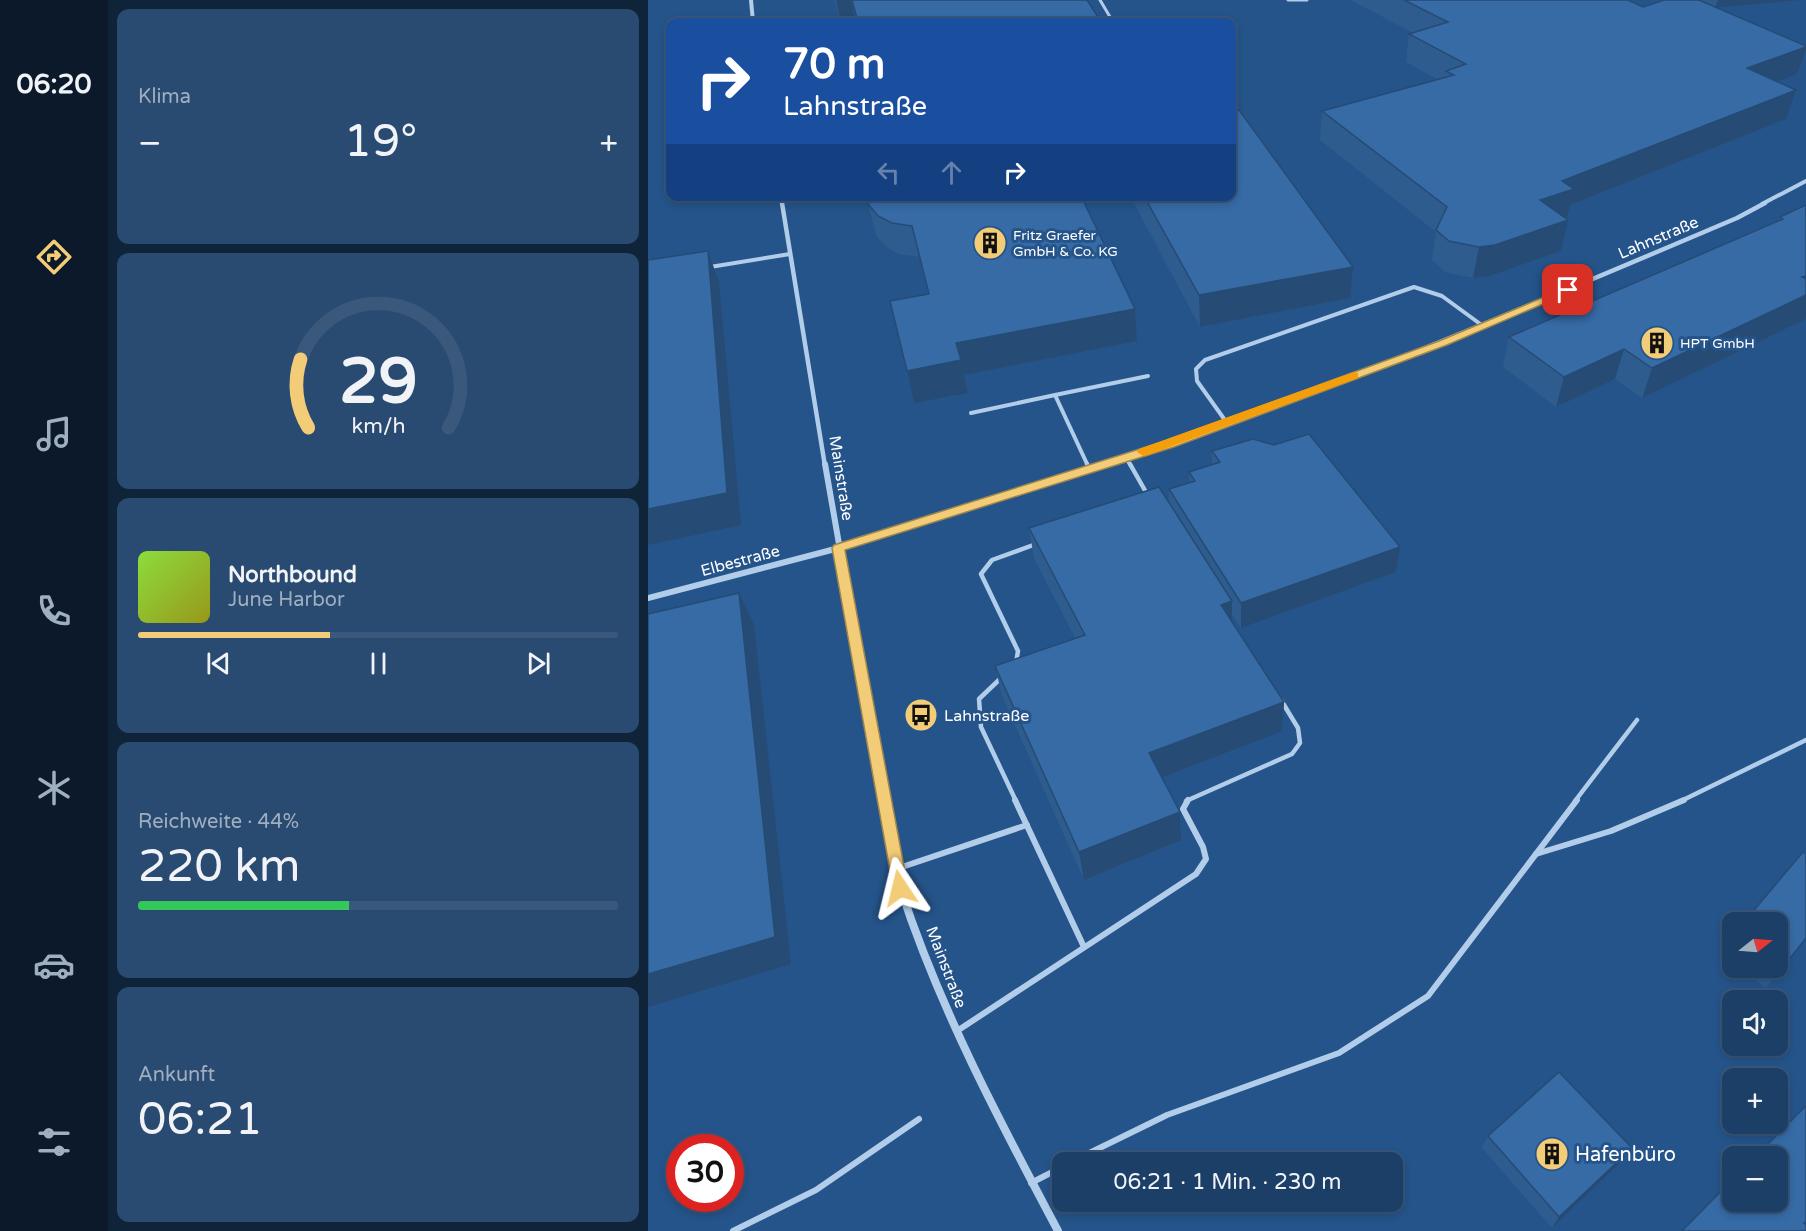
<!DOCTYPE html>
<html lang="de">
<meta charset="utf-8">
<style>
:root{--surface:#1c3f68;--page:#294a71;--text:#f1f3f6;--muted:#a0afc0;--line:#3a587c;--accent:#f3cc77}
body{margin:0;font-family:"Varela Round",sans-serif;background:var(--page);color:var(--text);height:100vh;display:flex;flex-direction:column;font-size:22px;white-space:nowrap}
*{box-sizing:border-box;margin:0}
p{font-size:20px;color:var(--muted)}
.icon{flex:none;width:33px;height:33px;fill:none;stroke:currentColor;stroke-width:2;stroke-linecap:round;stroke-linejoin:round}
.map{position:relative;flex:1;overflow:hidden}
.sheet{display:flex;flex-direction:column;gap:9px;padding:9px;background:#0f2339;width:540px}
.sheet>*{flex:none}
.guide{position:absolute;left:18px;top:18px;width:570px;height:183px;border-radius:12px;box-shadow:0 3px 9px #0003,0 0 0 2px var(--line);background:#1a4fa0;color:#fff;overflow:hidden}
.needle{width:39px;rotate:73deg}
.tools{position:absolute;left:1074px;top:912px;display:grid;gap:12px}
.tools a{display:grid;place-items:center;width:66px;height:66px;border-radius:12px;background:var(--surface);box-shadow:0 3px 9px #0003,0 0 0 2px var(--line);font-size:30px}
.speed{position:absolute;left:18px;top:1134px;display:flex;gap:12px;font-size:30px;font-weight:700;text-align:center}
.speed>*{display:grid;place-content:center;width:78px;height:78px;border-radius:50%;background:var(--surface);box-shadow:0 3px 9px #0003,0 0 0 2px var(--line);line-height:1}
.speed .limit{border:9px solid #d22;background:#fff;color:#111}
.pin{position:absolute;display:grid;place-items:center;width:51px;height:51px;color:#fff;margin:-26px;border-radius:12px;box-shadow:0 3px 9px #0006}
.me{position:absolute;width:66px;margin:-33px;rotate:350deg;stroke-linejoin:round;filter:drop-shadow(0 0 4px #0008)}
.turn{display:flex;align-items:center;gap:21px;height:126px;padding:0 18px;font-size:27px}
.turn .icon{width:78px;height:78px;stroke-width:2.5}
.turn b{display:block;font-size:42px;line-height:51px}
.lanes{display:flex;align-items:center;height:57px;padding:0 18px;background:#0003;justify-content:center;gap:30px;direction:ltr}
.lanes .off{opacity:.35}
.big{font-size:45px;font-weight:600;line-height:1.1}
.sheet .card{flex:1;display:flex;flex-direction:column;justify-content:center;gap:9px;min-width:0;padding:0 21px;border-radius:12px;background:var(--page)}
.sheet .dial{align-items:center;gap:0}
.dial svg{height:156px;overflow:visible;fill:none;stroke:var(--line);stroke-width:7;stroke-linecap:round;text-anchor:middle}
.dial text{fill:var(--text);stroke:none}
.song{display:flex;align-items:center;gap:18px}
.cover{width:72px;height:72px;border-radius:9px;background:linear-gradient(135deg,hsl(90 70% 55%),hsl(60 70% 35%))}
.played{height:6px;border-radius:3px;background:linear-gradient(90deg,var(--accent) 40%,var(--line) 40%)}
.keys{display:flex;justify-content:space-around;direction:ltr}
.heat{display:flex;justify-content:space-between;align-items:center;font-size:33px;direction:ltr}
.charge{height:9px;border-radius:4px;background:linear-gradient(90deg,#34c759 44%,var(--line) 0)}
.trip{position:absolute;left:404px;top:1152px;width:351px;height:60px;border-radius:12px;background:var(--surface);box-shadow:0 3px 9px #0003,0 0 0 2px var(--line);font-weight:600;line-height:60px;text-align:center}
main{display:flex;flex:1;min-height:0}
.dock{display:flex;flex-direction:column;width:108px;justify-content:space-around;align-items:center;background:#0b192a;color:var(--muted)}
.dock .icon{width:42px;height:42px}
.dock .current{color:var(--accent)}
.dock b{font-size:27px;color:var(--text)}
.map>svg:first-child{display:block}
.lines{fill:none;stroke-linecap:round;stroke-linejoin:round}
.service-far3{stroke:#b2cdea;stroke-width:3}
.service-far2{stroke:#b2cdea;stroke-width:4}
.service-far1{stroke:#b2cdea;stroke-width:4.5}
.service{stroke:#b2cdea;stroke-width:6}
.minor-far3{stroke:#b2cdea;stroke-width:4}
.minor-far2{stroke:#b2cdea;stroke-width:4.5}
.minor-far1{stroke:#b2cdea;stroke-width:6}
.minor{stroke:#b2cdea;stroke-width:8}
.wall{fill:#2e5c8f}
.shaded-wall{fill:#264b74}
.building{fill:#366ba6;stroke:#264b74;stroke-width:1.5}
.route{fill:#f3cc77;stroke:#9e854d;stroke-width:1.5}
.slow{fill:#f59e0b}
.labels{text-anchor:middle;stroke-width:6;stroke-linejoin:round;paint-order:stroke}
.far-poi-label{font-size:14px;fill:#fff;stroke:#25548a;text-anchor:start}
.street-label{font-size:16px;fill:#fff;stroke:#25548a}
.poi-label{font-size:16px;fill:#fff;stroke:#25548a;text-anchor:start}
.near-poi-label{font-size:20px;fill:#fff;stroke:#25548a;text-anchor:start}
</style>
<main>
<nav class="dock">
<b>06:20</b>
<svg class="icon current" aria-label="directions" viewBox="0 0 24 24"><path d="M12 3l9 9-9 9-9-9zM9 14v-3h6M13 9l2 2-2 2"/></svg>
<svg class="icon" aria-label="music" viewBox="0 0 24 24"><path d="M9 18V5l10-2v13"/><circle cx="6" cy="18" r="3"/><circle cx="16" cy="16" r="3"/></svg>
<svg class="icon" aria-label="phone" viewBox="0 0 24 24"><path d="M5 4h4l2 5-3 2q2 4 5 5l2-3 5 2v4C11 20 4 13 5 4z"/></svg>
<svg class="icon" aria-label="climate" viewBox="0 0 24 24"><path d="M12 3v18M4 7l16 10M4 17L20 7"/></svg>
<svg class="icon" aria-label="car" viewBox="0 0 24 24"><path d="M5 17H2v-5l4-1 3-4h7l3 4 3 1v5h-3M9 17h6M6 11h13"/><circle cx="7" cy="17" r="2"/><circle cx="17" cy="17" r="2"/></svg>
<svg class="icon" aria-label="filters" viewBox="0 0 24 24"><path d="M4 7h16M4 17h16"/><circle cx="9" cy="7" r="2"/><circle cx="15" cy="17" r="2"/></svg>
</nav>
<section class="sheet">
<div class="card"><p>Klima</p>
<div class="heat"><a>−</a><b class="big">19°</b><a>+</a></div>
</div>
<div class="card dial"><svg viewBox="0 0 100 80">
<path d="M14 69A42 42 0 1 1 86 69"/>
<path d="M14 69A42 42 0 0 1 10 34" stroke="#f3cc77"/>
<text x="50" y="56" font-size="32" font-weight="700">29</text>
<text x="50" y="72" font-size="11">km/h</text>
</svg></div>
<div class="card">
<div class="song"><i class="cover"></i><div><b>Northbound</b><p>June Harbor</p></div></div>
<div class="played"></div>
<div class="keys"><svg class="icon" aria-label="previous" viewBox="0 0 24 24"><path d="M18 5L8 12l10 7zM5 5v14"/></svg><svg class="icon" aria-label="pause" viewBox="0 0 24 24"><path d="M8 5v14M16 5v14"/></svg><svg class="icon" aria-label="next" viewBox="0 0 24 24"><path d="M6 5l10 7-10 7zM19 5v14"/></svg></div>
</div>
<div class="card"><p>Reichweite · 44%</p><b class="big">220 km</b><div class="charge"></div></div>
<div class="card"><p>Ankunft</p><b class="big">06:21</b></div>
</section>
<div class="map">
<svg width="1158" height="1231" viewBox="0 0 1158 1231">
<rect width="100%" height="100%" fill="#25548a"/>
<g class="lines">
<g class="service-far3">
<polyline points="452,0 465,22"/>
<polyline points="640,0 659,0"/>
</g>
<g class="service-far2">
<polyline points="62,267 142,254"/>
<polyline points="407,395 500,376"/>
<polyline points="323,413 407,395 440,466"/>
<polyline points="579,423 549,381 548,369 557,360 766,287 794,296 835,326"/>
<polyline points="478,458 483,466"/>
</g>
<g class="service-far1">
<polyline points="439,464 441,469"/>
<polyline points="482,464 499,494"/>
<polyline points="368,663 370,651 333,574 344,560 388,544"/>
<polyline points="353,678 331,699 333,727 368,801"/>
<polyline points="538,801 644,754 652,743 650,728 633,700"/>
<polyline points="927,801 989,720"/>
<polyline points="1033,801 1158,740"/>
</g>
<g class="service">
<polyline points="367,800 436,947"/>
<polyline points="888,854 963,831 1036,800"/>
<polyline points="248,869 379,825"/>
<polyline points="309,1031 548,874 558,859 555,847 535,809 540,800"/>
<polyline points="423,1162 519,1115 691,1053 780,996 929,800"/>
<polyline points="383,1183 414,1167"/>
<polyline points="85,1231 168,1190 271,1119"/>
</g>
<g class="minor-far3">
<polyline points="103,0 105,22"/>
<polyline points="133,196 134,204"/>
<polyline points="1114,204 1158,181"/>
</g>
<g class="minor-far2">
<polyline points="134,203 177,466"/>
<path d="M453 466C670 397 879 307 1089 218L1117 203"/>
</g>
<g class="minor-far1">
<polyline points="177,464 236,801"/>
<polyline points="0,598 191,548 457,464"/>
</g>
<path class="minor" d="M236 800C241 829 243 862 253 890 292 1009 351 1120 410 1231"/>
</g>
<g class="wall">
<polygon points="186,0 439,0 453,22 193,22"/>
<polygon points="703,0 980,0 995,7 1016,0 1153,0 1069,8 1158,46 1158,50 1149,74 1129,82 1138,119 922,205 913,251 841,276 825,278 797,272 784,260 788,232 672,140 674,111 790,80 758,62 761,34 765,33"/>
<polygon points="482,196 584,196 702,298 552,327"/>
<polygon points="220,204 487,309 489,341 316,375 320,393 266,403 242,301 280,294 271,257 251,254 238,247 228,235"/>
<polygon points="1158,205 1158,319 994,398 967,379 908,407 855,367 861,337 1130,221 1132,217"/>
<polygon points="564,451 748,572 593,628 584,615 584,621 636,702 634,731 514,778 532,812 533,840 436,880 354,696 347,666 427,638 386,558 381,528 521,502 521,489 541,483 541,472 564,464"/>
<polygon points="1084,936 1084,963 1072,953"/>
<polygon points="1158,938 1118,988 1091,968 1130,968"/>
<polygon points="840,1136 975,1160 904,1228 834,1148"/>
</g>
<g class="shaded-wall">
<polygon points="188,0 203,0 208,22 193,22"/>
<polygon points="1070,0 1153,0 1067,8"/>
<polygon points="1158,47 1158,50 1149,74 1090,97 1099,68"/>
<polygon points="1148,90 1138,119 922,205 919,219 892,200 914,181"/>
<polygon points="920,220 913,251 841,276 825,278 831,247"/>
<polygon points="60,251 71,282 93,525 0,545 0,509"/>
<polygon points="705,267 702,298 552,327 551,295"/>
<polygon points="1158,276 1158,319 994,398 1004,368"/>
<polygon points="487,309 489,341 316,375 320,393 266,403 259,371 308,343"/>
<polygon points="976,349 967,379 908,407 916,377"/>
<polygon points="752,547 748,572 593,628 593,603"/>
<polygon points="91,593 106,625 143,964 0,1007 0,974"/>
<polygon points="584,601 584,631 573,605"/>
<polygon points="636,702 634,731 503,782 501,753"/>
<polygon points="532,812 533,840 436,880 431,852"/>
<polygon points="984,1148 975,1160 904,1228 911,1217"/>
</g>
<g class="building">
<polygon points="204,0 439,0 453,22 210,22"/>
<polygon points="756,0 980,0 995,7 1016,0 1051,0 1158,46 1158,47 1099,68 1148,90 914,181 926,189 892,200 920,220 847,245 831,247 801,241 788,230 799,207 674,111 806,75 798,71 818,64 761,34 800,22"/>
<polygon points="591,110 705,267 551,295 496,196 584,196 584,111"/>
<polygon points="226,196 433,196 487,309 308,343 313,360 259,371 242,301 281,294 264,226 244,223 230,216 220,204"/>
<polygon points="1158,205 1158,276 1154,277 1158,279 1158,295 1004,368 976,349 916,377 861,337 1135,219 1132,217"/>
<polygon points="60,251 79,493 0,509 0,260"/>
<polygon points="661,434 752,547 593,603 521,489 547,481 541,472 572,462 564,451 605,439 626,445"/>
<polygon points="511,487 584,601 573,605 636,702 501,753 532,812 431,852 347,666 437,635 381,528"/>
<polygon points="91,593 127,937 0,974 0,614"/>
<polygon points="1155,852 1158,854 1158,938 1128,976 1117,968 1130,968 1130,922 1096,922"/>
<polygon points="1084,936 1084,943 1081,940"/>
<polygon points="911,1072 984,1148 911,1217 840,1136"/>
<polygon points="1158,1106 1158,1222 1156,1223 1158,1225 1158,1231 1034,1231 1084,1180 1084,1202 1130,1202 1130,1156 1108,1156"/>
</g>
<polygon class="route" points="920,287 925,290 923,292 799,345 526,447 197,550 260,888 258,893 252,895 246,893 184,548 186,545 517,441 791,341"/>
<polygon class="slow" points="706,372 710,373 710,378 500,455 495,456 489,452 491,449"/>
<defs>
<g id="building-disc" transform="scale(1.725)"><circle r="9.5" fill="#f3cc77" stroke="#25548a"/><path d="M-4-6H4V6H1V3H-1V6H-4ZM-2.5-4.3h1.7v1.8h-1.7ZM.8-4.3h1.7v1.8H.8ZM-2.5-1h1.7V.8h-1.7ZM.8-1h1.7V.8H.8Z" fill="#111"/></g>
<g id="bus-disc" transform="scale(1.725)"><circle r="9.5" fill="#f3cc77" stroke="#25548a"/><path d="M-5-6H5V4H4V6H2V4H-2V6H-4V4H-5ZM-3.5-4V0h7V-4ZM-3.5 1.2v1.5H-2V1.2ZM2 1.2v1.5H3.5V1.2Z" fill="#111"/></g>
</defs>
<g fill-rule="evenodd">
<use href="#building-disc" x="342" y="243"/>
<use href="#building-disc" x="1009" y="343"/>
<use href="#bus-disc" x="273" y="715"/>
<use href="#building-disc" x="904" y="1154"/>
</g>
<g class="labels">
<g class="far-poi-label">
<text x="365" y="240">Fritz Graefer<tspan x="365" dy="16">GmbH &amp; Co. KG</tspan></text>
<text x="1032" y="348">HPT GmbH</text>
</g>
<g class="street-label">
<text transform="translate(1010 237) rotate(-23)" y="6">Lahnstraße</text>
<text transform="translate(194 478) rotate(81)" y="6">Mainstraße</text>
<text transform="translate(92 560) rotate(-15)" y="6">Elbestraße</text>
<text transform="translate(299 967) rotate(69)" y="6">Mainstraße</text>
</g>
<g class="poi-label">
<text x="296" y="721">Lahnstraße</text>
</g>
<g class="near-poi-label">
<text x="927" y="1161">Hafenbüro</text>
</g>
</g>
</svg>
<div class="tools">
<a><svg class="needle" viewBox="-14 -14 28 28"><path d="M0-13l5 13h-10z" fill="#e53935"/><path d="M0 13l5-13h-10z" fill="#a0afc0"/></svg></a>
<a><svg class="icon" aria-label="sound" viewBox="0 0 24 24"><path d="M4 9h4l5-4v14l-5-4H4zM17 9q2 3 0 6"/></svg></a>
<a>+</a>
<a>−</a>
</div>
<div class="speed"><div class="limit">30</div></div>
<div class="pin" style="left:920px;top:290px;background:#d93025"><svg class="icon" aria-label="arrive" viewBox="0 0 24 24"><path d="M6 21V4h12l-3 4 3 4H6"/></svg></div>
<svg class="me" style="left:252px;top:888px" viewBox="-20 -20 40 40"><path d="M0-17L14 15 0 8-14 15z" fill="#f3cc77" stroke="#fff" stroke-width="4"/></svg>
<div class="trip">06:21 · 1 Min. · 230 m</div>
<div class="guide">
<div class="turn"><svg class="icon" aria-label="right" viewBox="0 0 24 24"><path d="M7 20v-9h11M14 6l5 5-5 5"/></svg><div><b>70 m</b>Lahnstraße</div></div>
<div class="lanes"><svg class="icon off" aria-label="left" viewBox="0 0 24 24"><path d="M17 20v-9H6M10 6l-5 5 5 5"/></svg><svg class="icon off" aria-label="ahead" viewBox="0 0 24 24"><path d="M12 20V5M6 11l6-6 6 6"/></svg><svg class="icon" aria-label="right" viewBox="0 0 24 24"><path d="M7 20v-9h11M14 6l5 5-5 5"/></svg></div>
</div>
</div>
</main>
